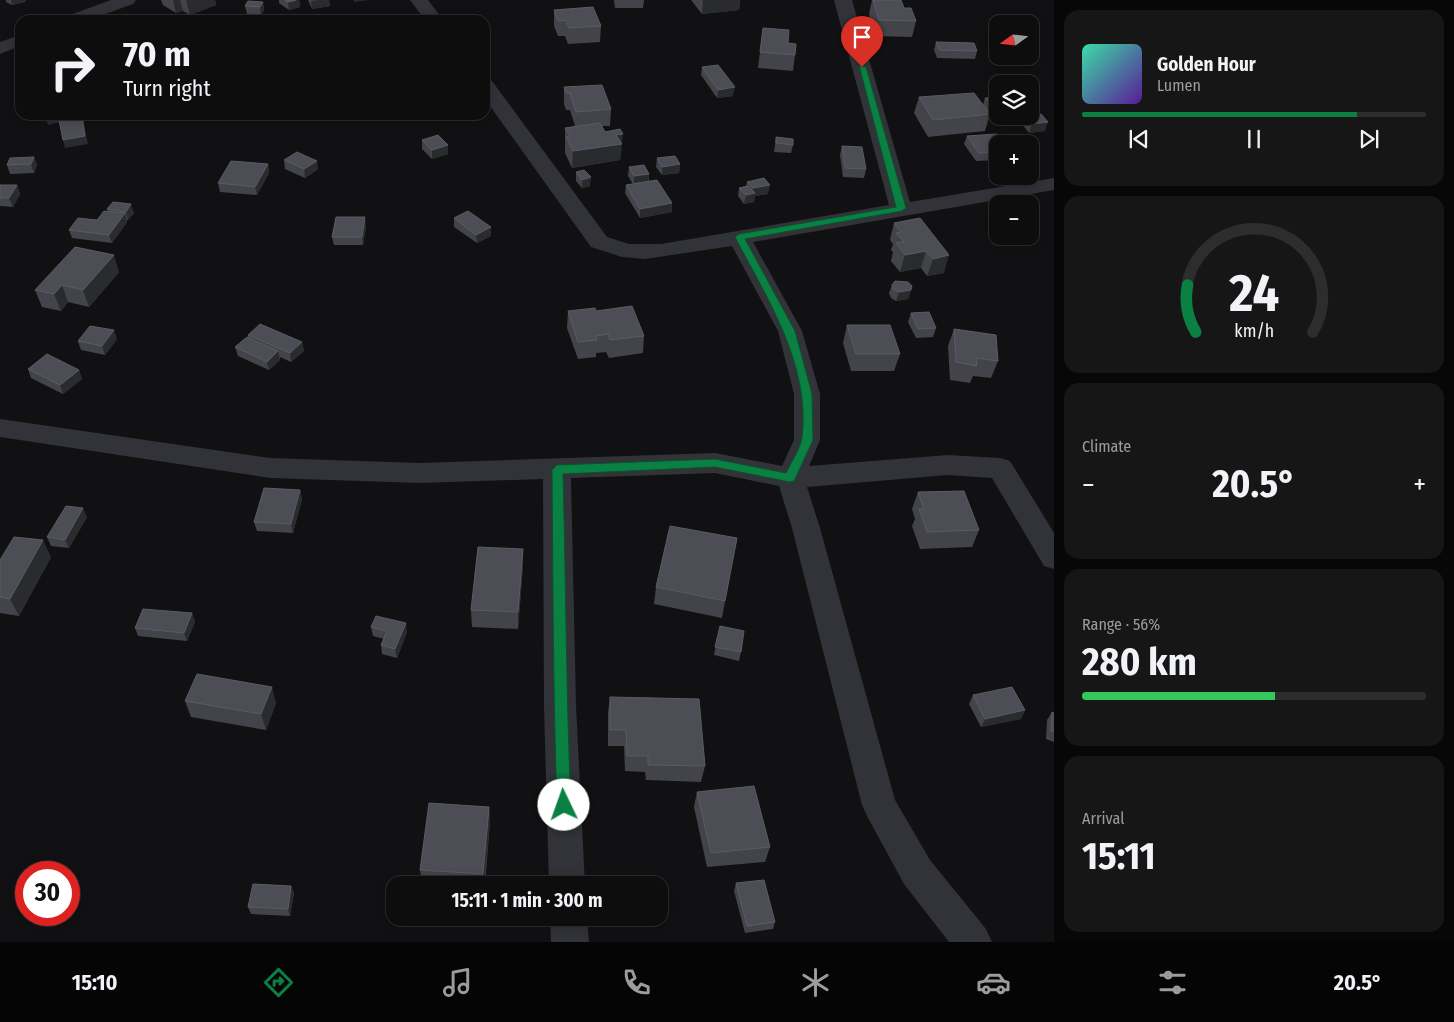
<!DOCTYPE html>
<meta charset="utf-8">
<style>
:root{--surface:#0d0d0e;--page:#161617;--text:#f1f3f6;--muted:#9a9c9e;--line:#2d2d2e;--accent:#0b8043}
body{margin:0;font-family:"Fira Sans Condensed",sans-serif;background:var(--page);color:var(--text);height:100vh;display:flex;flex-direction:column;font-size:19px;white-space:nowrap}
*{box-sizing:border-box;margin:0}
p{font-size:16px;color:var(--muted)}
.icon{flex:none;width:28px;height:28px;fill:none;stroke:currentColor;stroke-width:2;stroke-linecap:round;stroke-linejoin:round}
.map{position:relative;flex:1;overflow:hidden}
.side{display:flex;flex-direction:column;gap:10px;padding:10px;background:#070708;width:400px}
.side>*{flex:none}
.guide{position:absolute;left:15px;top:15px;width:475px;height:105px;border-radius:15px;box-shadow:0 2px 12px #0003,0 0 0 1px var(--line);background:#0d0d0e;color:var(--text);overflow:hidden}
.needle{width:32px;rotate:255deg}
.fabs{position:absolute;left:989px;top:15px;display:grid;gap:10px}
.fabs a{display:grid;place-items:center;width:50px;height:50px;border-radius:10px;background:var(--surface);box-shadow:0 2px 12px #0003,0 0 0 1px var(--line);font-size:25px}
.speed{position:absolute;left:15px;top:861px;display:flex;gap:10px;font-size:25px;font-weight:700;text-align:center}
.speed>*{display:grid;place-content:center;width:65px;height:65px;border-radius:50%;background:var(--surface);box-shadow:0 2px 12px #0003,0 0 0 1px var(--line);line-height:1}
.speed .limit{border:8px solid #d22;background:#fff;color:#111}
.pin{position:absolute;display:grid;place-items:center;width:42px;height:42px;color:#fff;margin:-51px -21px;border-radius:50% 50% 50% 0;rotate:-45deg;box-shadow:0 0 5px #0007}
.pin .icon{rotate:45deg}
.me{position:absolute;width:55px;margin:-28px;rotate:357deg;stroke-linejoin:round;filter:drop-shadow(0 0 4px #0008)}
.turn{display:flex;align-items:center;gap:18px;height:105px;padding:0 25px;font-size:22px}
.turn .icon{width:65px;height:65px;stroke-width:2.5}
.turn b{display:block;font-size:35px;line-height:42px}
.big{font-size:38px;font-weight:700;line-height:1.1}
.side .card{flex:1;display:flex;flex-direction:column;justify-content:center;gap:8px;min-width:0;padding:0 18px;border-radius:15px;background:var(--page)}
.side .dial{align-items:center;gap:0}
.dial svg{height:130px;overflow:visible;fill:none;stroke:var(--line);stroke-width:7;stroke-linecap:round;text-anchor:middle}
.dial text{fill:var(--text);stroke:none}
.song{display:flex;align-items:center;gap:15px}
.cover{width:60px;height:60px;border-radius:8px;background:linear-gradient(135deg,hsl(160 70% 55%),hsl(270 70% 35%))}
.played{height:5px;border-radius:2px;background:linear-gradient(90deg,var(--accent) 80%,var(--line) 80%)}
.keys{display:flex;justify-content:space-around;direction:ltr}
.heat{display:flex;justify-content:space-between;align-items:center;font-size:28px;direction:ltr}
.charge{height:8px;border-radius:4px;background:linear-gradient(90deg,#34c759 56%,var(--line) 0)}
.trip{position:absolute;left:386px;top:876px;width:282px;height:50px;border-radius:15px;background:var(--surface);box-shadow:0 2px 12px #0003,0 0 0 1px var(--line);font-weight:700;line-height:50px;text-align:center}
.menu{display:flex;height:80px;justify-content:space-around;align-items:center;background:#050506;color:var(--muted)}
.menu .icon{width:35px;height:35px}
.menu .on{color:var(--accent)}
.menu b{font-size:22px;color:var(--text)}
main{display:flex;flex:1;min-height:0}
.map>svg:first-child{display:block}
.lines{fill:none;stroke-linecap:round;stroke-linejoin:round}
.street{fill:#323338;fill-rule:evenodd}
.wall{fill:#424449}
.shaded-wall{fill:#2a2b2f}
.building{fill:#4d4e55;stroke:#5a5c64}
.route{fill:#0b8043;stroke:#07532c}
</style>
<main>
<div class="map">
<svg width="1054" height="942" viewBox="0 0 1054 942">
<rect width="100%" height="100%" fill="#111113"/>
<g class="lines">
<g class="street">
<polygon points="111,0 136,0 133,4 89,20 64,20 67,16"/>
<polygon points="410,0 428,0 443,20 425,20"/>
<polygon points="834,0 852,0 910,202 1054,178 1054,190 753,242 802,331 820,394 820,440 809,466 948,455 1000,458 1010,461 1054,533 1054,569 1044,566 992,478 948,475 807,487 820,528 895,800 930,860 986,929 992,942 949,942 904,884 867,816 862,805 792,528 779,486 715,473 571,478 576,706 585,885 549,885 544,706 543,479 420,483 270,478 0,437 0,419 270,458 420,463 715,453 782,466 794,440 794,394 778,331 732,246 645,259 622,257 591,247 485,99 485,79 492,81 607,237 629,244 661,244 889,205"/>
<polygon points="20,35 20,46 0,54 0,42"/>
<polygon points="550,918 587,918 589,942 551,942"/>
</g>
</g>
<g class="wall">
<polygon points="6,0 26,0 25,2 12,5 6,2"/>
<polygon points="161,0 173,0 174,1 173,0 215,0 216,5 190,15 183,11 176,13 163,5"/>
<polygon points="279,0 299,0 300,7 289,10 279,3"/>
<polygon points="308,0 329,0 330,6 312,9"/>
<polygon points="614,0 644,0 643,8 615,8"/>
<polygon points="691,0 740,0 739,10 702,14"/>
<polygon points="872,0 901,0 904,8 916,21 912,37 875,36 869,14"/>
<polygon points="263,2 264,10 261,15 247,14 245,6"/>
<polygon points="554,10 601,26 600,42 568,44 565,36 558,36 554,26"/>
<polygon points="763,28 795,55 793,71 758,68"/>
<polygon points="936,42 977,51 975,59 937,58 934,50"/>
<polygon points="702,67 733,96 717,98 701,75"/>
<polygon points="564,87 611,109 610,126 602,126 605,132 622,151 621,151 620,160 572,168 565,153 565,128 575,126 570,110 566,110 564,104"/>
<polygon points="919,97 983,105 985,98 998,111 989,112 990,114 985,131 928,137 914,113"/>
<polygon points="1024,116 1045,131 1029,133 1022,124"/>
<polygon points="967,136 998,144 998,160 976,161 964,144"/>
<polygon points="776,137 793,145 791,153 774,152"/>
<polygon points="422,140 448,145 448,154 432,159 422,149"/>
<polygon points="842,146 866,169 864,178 843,177 840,155"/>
<polygon points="34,157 37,165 34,173 10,174 7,165"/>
<polygon points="657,158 680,164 679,173 662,175 656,167"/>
<polygon points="284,160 318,169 305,178 285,169"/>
<polygon points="268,164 269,173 257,195 220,192 218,183"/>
<polygon points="629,167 649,174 649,181 672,212 640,218 625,193 626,185 633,184 628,176"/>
<polygon points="576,172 590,186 582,188 576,181"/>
<polygon points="747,182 768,194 755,196 754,202 744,204 738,196 739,188 746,186"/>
<polygon points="0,185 17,185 20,194 13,207 0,206"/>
<polygon points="107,209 134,213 128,220 127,220 127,222 112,243 72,238 69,230 97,220 108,211"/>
<polygon points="454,218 491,236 477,243 454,227"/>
<polygon points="920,218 944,273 927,276 921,268 900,272 891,261 893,252 891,250 893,244 890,240 894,223"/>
<polygon points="366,226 363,245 334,245 332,237"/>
<polygon points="119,272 89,307 68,302 61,311 42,307 35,290"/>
<polygon points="892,285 911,290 908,299 896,301 891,298 889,293"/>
<polygon points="568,311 596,311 644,336 643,353 609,358 606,352 596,353 596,357 578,359 567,328"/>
<polygon points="911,313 936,328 933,337 916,338 908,322"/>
<polygon points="847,325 900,354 894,371 851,371 843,343"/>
<polygon points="954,329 998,361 991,378 973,376 970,383 950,380 948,346"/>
<polygon points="248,335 302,342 304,351 291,362 280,357 280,360 269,370 238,356 235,347 248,338"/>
<polygon points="117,339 105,355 81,350 78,341"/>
<polygon points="28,369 79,370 82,379 63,394 31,378"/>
<polygon points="300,490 302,499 293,533 257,531 254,522"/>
<polygon points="918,492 979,530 972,547 920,549 912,526 915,519 912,509"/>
<polygon points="87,517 69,548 51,546 47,537"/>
<polygon points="51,557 19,616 0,613 0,560"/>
<polygon points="523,566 518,629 472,627 471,610"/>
<polygon points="656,587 725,601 722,618 654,604"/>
<polygon points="192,613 195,622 187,641 138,636 135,628"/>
<polygon points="720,626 741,652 739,661 714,655"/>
<polygon points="371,627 407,632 397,658 382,654 381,645 384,639 373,636"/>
<polygon points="973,695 1025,710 1021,719 981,727 969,704"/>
<polygon points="610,697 705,766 701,782 646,780 645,772 625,771 624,746 608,746 608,713"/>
<polygon points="185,701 276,703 266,730 191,717"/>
<polygon points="1052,712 1054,713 1054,742 1046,739 1047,720"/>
<polygon points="697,792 770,847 765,862 707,867 694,807"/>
<polygon points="489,807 490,822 485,885 422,884 420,870"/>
<polygon points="736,883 775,922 773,929 745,933 734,891"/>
<polygon points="291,886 294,893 290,916 251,914 248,907"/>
</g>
<g class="shaded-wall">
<polygon points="11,0 26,0 25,2 12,5"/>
<polygon points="173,0 180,0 183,11 176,13"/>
<polygon points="186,0 215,0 216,5 190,15"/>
<polygon points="296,0 299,0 300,7 289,10 288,2"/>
<polygon points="319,0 329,0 330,6 312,9 311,1"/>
<polygon points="354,0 369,0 354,2"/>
<polygon points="703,0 740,0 739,10 702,14"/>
<polygon points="263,2 264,10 261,15 260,7"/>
<polygon points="735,87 733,96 717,98 718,90"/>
<polygon points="998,103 998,111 988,112 990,104"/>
<polygon points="52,115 67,115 69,120 48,125 45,116"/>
<polygon points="82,116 84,125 88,144 65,148 63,140"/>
<polygon points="1048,122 1045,131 1029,133 1032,124"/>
<polygon points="623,134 620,160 572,168 573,151 616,135"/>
<polygon points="448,145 448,154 432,159 432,150"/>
<polygon points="34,157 37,165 34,173 31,164"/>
<polygon points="317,161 318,169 305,178 304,169"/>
<polygon points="268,164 269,173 257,195 255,187"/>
<polygon points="680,164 679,173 662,175 662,167"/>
<polygon points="649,174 648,183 634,185 634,176"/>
<polygon points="591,177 590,186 582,188 582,180"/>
<polygon points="17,185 20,194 13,207 9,198"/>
<polygon points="770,185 768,194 755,196 754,202 744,204 746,195 752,194 753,188"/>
<polygon points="672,203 672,212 640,218 640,209"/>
<polygon points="131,204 134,213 128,220 126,212"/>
<polygon points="125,213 127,222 112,243 109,235"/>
<polygon points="365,217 366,226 363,245 362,237"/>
<polygon points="491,227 491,236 477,243 476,235"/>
<polygon points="926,251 921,268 900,272 905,255"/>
<polygon points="114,255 119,272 89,307 83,290"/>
<polygon points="949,255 944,273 927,276 933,259"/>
<polygon points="62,285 68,302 61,311 54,294"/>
<polygon points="911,290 908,299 896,301 899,292"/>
<polygon points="114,330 117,339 105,355 102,346"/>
<polygon points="302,342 304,351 291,362 290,353"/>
<polygon points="278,351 280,360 269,370 267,362"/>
<polygon points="79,370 82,379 63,394 60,385"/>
<polygon points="300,490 302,499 293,533 291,524"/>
<polygon points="83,508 87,517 69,548 65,540"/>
<polygon points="43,540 51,557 19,616 10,599"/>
<polygon points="523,549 523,566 518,629 518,612"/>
<polygon points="192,613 195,622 187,641 184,633"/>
<polygon points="406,623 407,632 397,658 395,649"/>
<polygon points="272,687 276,703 266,730 261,714"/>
<polygon points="1025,710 1021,719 981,727 985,719"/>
<polygon points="489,807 490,822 484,885 483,874"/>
<polygon points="291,886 294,893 290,916 288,909"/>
</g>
<g class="building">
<polygon points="285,0 296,0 288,2"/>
<polygon points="873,0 901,0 904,8 911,8 916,21 879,20"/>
<polygon points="248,1 263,2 260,7 245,6"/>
<polygon points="593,7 601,26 569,28 566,20 558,21 554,10"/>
<polygon points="393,17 396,20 384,20"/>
<polygon points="228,18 229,20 214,20 213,19"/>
<polygon points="763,28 789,30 788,43 796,44 795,55 760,52"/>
<polygon points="936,42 974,43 977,51 939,50"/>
<polygon points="718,65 735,87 718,90 702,67"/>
<polygon points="602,85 611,109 576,112 570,93 566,93 564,87"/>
<polygon points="974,93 990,114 933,120 919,97"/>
<polygon points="998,97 998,103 990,104 985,98"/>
<polygon points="1041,114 1048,122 1032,124 1025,116 1030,116 1030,115"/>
<polygon points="82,116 85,136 63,140 59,120"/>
<polygon points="600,123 605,132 620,129 623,134 616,135 622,144 573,151 566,137 570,136 565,128"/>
<polygon points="997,134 1004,144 998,144 998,152 979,153 967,136"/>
<polygon points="438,135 448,145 432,150 422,140"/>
<polygon points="776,137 793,139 793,145 776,143"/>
<polygon points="842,146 862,147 866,169 845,168"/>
<polygon points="297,152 317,161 304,169 284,160"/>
<polygon points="675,156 680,164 662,167 657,158"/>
<polygon points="34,157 31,164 7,165 10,158"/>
<polygon points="231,161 268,164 255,187 218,183"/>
<polygon points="644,165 649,174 634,176 629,167"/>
<polygon points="584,170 591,177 582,180 576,172"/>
<polygon points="764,178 770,185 753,188 747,182"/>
<polygon points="657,180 672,203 640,209 626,185"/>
<polygon points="0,185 17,185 9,198 0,198"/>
<polygon points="748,186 755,193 746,195 739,188"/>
<polygon points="113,202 131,204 126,212 107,209"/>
<polygon points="104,211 125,213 109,235 69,230 78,218 97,220"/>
<polygon points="468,211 491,227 476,235 454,218"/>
<polygon points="336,217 365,217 362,237 332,237"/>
<polygon points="920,218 949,255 933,259 926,251 905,255 896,243 904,242 896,233 901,232 894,223"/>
<polygon points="75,247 114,255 83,290 62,285 54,294 35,290"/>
<polygon points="895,281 908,282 912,286 911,290 899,292 893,289 892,285"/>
<polygon points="632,306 644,336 610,340 608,334 596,336 597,340 578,342 568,311 595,308 596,311"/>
<polygon points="929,312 936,328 918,329 911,313"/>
<polygon points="260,324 302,342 290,353 248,335"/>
<polygon points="847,325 890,325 900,354 856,354"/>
<polygon points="90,326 114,330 102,346 78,341"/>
<polygon points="954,329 996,335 998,361 976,358 977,366 956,362"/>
<polygon points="247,337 278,351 267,362 235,347"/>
<polygon points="47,354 79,370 60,385 28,369"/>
<polygon points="264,488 300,490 291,524 254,522"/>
<polygon points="964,491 979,530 927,532 919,509 924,509 918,492"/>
<polygon points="66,506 83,508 65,540 47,537"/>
<polygon points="670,526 737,538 725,601 656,587"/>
<polygon points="14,537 43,540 10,599 0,597 0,560"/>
<polygon points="478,547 523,549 518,612 471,610"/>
<polygon points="143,609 192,613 184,633 135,628"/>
<polygon points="376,616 406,623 395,649 381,645 387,631 371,627"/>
<polygon points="720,626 744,631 741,652 715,647"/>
<polygon points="197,674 272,687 261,714 185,701"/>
<polygon points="1012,687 1025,710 985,719 973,695"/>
<polygon points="610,697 699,699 705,766 648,765 648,756 627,756 626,730 610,730"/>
<polygon points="1052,712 1054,713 1054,732 1051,731"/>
<polygon points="754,786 770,847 711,853 697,792"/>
<polygon points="429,803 489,807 483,874 420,870"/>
<polygon points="764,880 775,922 747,926 736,883"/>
<polygon points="253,884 291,886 288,909 248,907"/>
</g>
<path class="route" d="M859 65 866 67 906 208 902 211 745 239 795 331 812 394 813 440 794 481 790 482 715 467 563 474C566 584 566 695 571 805L569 810 564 812 559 810 557 805C553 693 553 582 552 470L557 465 715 459 786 473C791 463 800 449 802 438 811 365 767 298 735 237L739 234 896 207Z"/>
</svg>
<div class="fabs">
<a><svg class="needle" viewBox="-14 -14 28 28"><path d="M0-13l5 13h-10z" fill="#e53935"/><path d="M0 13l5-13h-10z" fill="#9a9c9e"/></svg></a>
<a><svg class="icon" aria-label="layers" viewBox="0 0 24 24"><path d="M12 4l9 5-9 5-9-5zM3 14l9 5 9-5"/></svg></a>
<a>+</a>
<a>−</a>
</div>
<div class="speed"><div class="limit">30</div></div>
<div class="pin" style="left:862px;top:67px;background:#d93025"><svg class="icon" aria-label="arrive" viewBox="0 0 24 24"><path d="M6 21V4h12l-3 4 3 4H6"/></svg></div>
<svg class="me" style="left:564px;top:805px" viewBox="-20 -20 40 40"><circle r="19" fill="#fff"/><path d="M0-13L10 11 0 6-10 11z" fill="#0b8043"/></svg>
<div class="trip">15:11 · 1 min · 300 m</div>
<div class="guide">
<div class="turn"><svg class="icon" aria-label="right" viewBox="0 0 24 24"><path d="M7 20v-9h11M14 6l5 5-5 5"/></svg><div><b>70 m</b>Turn right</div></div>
</div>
</div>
<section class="side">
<div class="card">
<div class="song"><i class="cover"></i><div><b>Golden Hour</b><p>Lumen</p></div></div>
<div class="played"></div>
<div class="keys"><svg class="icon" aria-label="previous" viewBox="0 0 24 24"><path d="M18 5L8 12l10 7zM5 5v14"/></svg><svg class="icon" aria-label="pause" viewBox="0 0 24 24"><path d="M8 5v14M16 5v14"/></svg><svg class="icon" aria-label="next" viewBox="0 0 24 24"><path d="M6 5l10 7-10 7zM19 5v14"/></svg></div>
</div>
<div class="card dial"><svg viewBox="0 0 100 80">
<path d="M14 69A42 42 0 1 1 86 69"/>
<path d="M14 69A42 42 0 0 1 9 40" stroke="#0b8043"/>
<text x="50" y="56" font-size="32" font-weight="700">24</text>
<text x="50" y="72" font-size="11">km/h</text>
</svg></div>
<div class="card"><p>Climate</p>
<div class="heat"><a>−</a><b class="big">20.5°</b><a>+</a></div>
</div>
<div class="card"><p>Range · 56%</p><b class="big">280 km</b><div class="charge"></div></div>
<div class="card"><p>Arrival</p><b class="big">15:11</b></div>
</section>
</main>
<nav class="menu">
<b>15:10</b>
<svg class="icon on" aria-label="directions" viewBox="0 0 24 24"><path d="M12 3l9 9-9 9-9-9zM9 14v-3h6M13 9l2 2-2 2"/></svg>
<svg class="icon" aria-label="music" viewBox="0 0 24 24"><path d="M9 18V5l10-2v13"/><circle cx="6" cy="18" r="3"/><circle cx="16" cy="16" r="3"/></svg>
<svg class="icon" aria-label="phone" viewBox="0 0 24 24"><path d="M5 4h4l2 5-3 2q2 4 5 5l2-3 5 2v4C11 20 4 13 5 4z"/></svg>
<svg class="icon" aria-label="climate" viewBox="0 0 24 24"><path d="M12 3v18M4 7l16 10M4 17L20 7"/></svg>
<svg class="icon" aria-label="car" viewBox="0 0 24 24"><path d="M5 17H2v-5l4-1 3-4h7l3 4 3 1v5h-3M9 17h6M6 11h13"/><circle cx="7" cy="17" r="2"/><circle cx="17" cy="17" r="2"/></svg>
<svg class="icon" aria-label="filters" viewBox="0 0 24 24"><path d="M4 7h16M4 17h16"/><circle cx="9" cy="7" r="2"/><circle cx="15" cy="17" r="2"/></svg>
<b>20.5°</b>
</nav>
